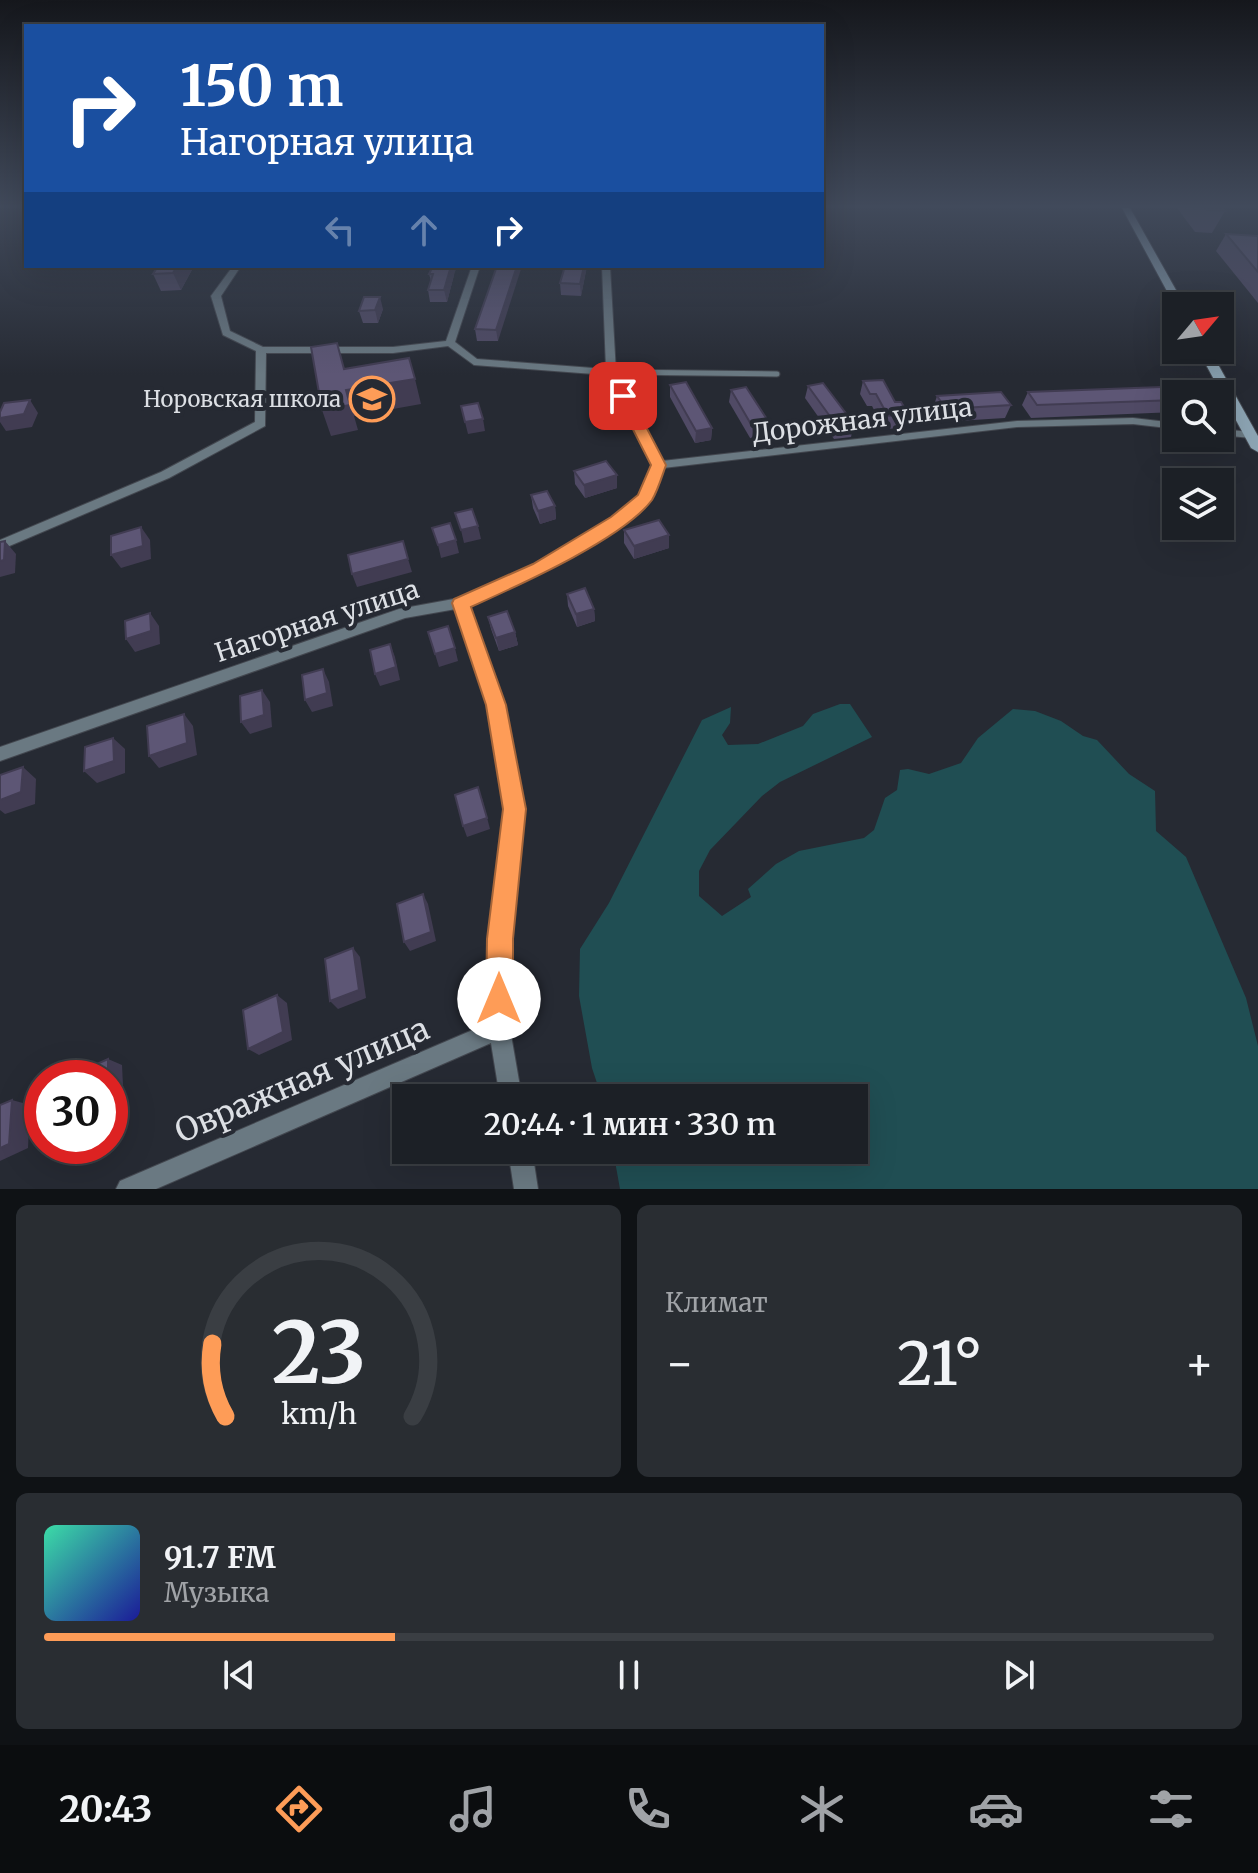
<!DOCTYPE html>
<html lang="ru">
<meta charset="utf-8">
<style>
:root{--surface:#1c2026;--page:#292d32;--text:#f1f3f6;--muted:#a0a3a7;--line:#3a3e43;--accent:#fe9c57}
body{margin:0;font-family:Merriweather,serif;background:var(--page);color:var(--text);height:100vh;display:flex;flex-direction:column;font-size:30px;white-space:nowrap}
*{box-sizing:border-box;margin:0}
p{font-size:26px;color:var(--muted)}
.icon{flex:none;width:44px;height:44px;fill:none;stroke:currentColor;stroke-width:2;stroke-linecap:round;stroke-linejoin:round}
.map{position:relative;height:1189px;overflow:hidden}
.details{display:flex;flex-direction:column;gap:16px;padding:16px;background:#0f1215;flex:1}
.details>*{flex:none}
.banner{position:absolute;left:24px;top:24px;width:800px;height:244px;border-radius:0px;box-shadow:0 8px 32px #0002,0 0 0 2px var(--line);background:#1a4fa0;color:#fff;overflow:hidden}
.needle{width:52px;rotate:61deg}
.fabs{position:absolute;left:1162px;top:292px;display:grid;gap:16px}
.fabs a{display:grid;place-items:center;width:72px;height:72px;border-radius:0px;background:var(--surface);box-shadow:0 8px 32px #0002,0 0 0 2px var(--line);font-size:40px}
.speed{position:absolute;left:24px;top:1060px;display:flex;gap:16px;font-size:40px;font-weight:700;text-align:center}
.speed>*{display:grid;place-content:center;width:104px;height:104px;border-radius:50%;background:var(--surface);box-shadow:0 8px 32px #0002,0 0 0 2px var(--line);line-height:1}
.speed .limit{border:12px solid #d22;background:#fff;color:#111}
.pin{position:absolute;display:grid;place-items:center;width:68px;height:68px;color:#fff;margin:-34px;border-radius:16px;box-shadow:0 4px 12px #0006}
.me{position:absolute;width:88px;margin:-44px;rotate:0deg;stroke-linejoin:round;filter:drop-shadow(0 0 6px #0008)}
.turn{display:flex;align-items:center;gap:28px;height:168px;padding:0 24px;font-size:36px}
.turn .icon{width:104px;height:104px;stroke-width:2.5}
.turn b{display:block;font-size:56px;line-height:68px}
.lanes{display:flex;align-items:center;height:76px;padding:0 24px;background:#0003;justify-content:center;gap:40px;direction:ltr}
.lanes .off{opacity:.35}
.big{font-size:60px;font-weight:600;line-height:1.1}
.details .card{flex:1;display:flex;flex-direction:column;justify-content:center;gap:12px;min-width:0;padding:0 28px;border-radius:12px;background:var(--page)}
.details .dial{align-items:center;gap:0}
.dial svg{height:208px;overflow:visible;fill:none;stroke:var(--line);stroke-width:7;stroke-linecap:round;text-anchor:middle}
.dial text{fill:var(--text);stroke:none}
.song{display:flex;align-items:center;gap:24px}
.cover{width:96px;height:96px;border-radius:12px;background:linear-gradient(135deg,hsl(160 70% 55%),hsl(240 70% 35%))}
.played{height:8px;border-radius:4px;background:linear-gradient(90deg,var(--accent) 30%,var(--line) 30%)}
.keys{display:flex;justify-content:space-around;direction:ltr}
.heat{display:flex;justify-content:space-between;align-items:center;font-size:44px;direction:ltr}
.details .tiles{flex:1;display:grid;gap:16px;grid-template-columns:1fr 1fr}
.card:last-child{grid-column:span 2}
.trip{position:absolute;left:392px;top:1084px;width:476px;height:80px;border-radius:0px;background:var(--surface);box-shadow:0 8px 32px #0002,0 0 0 2px var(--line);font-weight:600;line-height:80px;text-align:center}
.tabs{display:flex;height:128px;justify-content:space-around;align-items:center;background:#0b0d0f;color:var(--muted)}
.tabs .icon{width:56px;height:56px}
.tabs .current{color:var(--accent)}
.tabs b{font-size:36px;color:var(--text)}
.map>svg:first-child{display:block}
.water{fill:#204e53}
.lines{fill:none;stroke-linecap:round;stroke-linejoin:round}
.lane-casing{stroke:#43474f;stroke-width:7}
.street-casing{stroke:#43474f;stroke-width:2}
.secondary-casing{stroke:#43474f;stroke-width:2}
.lane{stroke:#6a7982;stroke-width:5}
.street{fill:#6a7982;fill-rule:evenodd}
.secondary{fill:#8da5b4;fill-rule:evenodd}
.wall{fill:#504a65}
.shaded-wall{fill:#413c52}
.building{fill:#5d5675;stroke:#413c52;stroke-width:2}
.route{fill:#fe9c57;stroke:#a56539;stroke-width:2}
.labels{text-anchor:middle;stroke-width:8;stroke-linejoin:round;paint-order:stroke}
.far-poi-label{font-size:22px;fill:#dcdfe4;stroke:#262a33;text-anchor:end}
.street-label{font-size:26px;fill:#dcdfe4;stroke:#262a33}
.near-street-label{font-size:32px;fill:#dcdfe4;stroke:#262a33}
</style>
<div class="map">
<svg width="1258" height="1189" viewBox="0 0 1258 1189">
<rect width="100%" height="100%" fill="#262a33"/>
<polygon class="water" points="840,704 850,704 872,737 780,782 762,796 710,850 699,871 699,896 722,916 751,897 748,889 776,864 799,851 864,838 874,830 885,798 897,790 900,770 908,769 929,774 961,763 978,738 1013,709 1035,711 1061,721 1083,736 1097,740 1129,774 1155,791 1156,831 1186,857 1246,998 1258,1046 1258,1189 620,1189 613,1150 854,1150 854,1098 602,1098 592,1068 579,996 580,949 609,903 702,720 731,707 730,723 722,735 728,745 758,744 803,726 813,714"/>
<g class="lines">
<g class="lane-casing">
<polyline id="lane" points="611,372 777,374"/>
</g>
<g class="street-casing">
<g id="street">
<polygon points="233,266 241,266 221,296 230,331 263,347 393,347 446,341 472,266 480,266 455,342 477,359 606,369 602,266 610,266 616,373 662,461 1017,421 1133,418 1176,423 1176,429 1133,424 1017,427 663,468 649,500 622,524 544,572 469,605 504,705 523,809 510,939 510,1029 522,1098 500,1098 491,1043 156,1189 116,1189 120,1181 489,1023 490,939 505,809 488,705 456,609 405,618 0,761 0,747 399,609 459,598 534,566 612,518 640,495 652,465 607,375 474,365 448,346 393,353 266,353 265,426 169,478 0,550 0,540 161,472 255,422 256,351 223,335 211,296"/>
<polygon points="1220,429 1251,432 1257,435 1251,438 1220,435"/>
<polygon points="508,1150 532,1150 538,1189 514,1189"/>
</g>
</g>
<g class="secondary-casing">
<g id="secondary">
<polygon points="1122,208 1130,208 1185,306 1175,306"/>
<polygon points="1198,350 1210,350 1258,436 1258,452 1251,448"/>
</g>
</g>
<use href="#lane" class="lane"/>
<use href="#street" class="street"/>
<use href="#secondary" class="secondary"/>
</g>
<g class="wall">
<polygon points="1177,208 1222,208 1225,211 1212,233 1195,232"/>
<polygon points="1226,234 1258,236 1258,303 1216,251"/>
<polygon points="158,266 194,266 181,290 161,291 153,274"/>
<polygon points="497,266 498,341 477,341 475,329"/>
<polygon points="587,266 581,296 561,295 560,283"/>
<polygon points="429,274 454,275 447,302 430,302 428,290 431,281"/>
<polygon points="383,309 378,323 363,323 359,311"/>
<polygon points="863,381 895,402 909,415 905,428 884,429 872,406 867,406 860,394"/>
<polygon points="670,385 712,428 711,440 695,443 670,397"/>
<polygon points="808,386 854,424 851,437 834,439 805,398"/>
<polygon points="731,390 770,440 753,443 729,402"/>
<polygon points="1028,392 1176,394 1176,412 1031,418 1022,405"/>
<polygon points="937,396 1011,405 1005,418 941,422 933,408"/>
<polygon points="574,471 617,475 617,488 585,498 575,484"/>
<polygon points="531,495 555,506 556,519 540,524 533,508"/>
<polygon points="624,530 669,548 634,559 624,543"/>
<polygon points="567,594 594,609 595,621 577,627 568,606"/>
<polygon points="488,617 515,632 518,645 499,651 491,629"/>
</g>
<g class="shaded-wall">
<polygon points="177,266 194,266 181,290 173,273"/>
<polygon points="451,266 457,266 454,275 447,302 444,290"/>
<polygon points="517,266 522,266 498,341 496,330"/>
<polygon points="584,266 587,266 581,296 580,284"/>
<polygon points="380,297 383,309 378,323 375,310"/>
<polygon points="415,379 421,404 354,416 358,430 331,436 322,410 346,390"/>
<polygon points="30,400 38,413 32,427 6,431 0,422 0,418"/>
<polygon points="483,419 485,431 468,434 465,422"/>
<polygon points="772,427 770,440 753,443 755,431"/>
<polygon points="712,428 711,440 695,443 696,431"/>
<polygon points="617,475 617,488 585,498 584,485"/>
<polygon points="555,506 556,519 540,524 538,511"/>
<polygon points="478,526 481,539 464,543 461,530"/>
<polygon points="141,527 150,540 151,559 121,568 111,555"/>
<polygon points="669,535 669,548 634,559 634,546"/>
<polygon points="456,540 459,553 441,558 438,545"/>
<polygon points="5,541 16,554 15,573 0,577 0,561"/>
<polygon points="408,559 412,572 357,587 352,574"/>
<polygon points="594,609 595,621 577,627 576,614"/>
<polygon points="150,613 159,626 160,644 135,652 126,639"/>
<polygon points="515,632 518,645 499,651 496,638"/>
<polygon points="390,644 395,657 400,680 380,686 375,674"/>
<polygon points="455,648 458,661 439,667 435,654"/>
<polygon points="323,669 329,682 333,706 312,712 305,700"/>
<polygon points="262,690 270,702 272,727 250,734 241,722"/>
<polygon points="184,714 193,726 197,755 159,768 149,756"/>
<polygon points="113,738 125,749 125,773 97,783 84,771"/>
<polygon points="23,767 36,779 35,804 5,814 0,810 0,800"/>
<polygon points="482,798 490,829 467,837 463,826"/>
<polygon points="423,894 428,904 436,941 410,951 404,942"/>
<polygon points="353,948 360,957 366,998 338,1009 330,1001"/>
<polygon points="277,995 287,1003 292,1040 259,1055 248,1049"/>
<polygon points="108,1059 122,1065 124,1106 110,1112 110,1078 108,1078"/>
<polygon points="12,1100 30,1105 28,1148 0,1161 0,1148"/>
</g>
<g class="building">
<polygon points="1205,208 1222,208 1225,211 1207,210"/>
<polygon points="1226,234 1258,236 1258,272"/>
<polygon points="158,266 177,266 173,273 153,274"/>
<polygon points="433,266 451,266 444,290 428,290 433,274 429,274"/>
<polygon points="497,266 517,266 496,330 475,329"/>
<polygon points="565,266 584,266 580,284 560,283"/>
<polygon points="364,297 380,297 375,310 359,311"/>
<polygon points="337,343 344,369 409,358 415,379 346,390 350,405 322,410 311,347"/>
<polygon points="883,380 895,402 901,402 909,415 888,416 876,394 870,394 863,381"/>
<polygon points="686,382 712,428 696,431 670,385"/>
<polygon points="823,383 854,424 837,426 808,386"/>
<polygon points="1188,386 1196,394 1176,394 1176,400 1037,405 1028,392"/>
<polygon points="746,387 772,427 755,431 731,390"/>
<polygon points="1001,392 1011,405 946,409 937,396"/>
<polygon points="30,400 24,414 0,418 0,412 4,403"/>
<polygon points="478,403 483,419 465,422 461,406"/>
<polygon points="606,461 617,475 584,485 574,471"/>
<polygon points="547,491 555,506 538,511 531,495"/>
<polygon points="472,509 478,526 461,530 455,513"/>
<polygon points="659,520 669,535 634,546 624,530"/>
<polygon points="450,523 456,540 438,545 432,528"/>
<polygon points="141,527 143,546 111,555 111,536"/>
<polygon points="5,541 4,560 0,561 0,542"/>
<polygon points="403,541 408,559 352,574 348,555"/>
<polygon points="585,588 594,609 576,614 567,594"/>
<polygon points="507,611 515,632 496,638 488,617"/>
<polygon points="150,613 151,631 126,639 125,621"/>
<polygon points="448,626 455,648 435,654 428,632"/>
<polygon points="390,644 396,667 375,674 370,650"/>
<polygon points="323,669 327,693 305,700 302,675"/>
<polygon points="262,690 264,715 241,722 240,696"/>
<polygon points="184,714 187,743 149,756 147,726"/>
<polygon points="113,738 114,761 84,771 85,747"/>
<polygon points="23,767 21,792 0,800 0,775"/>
<polygon points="478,787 487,818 463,826 455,795"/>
<polygon points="423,894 431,932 404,942 397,904"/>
<polygon points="353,948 359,990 330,1001 325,959"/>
<polygon points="277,995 283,1032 248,1049 243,1010"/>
<polygon points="108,1059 108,1078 70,1078 70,1076"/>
<polygon points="12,1100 9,1144 0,1148 0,1105"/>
</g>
<linearGradient id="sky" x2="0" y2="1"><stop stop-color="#15171c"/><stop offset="0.55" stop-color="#414a5b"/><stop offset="1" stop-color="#414a5b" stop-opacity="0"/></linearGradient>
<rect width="1258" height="375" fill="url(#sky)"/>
<path class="route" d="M623 392 630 396 666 465C662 476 658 490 652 500 623 539 517 586 471 607L506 705 526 809 513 939V999L509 1008 499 1012 490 1008 486 999 487 939 503 809 486 705 452 603 454 599 533 564 611 517 638 495 651 465 616 396Z"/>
<defs>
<g id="school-ring" transform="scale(2.3)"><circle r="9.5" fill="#262a33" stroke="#fe9c57" stroke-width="1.5"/><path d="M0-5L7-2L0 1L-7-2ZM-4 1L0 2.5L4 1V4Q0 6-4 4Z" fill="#fe9c57"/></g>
</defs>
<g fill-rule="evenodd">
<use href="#school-ring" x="372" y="399"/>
</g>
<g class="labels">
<g class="far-poi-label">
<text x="341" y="407">Норовская школа</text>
</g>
<g class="street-label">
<text transform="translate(862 420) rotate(-7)" y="9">Дорожная улица</text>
<text transform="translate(317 621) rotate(-18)" y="9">Нагорная улица</text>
</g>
<g class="near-street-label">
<text transform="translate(302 1080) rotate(-23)" y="11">Овражная улица</text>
</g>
</g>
</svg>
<div class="fabs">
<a><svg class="needle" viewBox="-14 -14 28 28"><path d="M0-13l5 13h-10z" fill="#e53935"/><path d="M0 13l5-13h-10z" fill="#a0a3a7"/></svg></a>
<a><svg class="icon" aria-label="search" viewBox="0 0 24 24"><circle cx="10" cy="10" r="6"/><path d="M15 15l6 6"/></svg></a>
<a><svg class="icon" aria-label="layers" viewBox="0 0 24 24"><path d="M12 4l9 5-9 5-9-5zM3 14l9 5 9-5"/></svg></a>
</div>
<div class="speed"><div class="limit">30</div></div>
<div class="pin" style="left:623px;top:396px;background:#d93025"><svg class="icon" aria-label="arrive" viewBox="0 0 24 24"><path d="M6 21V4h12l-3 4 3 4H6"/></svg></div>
<svg class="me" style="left:499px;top:999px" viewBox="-20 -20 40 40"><circle r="19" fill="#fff"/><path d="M0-13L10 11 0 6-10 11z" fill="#fe9c57"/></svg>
<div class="trip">20:44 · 1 мин · 330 m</div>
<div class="banner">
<div class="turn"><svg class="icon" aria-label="right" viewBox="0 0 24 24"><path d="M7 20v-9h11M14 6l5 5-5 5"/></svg><div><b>150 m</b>Нагорная улица</div></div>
<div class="lanes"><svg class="icon off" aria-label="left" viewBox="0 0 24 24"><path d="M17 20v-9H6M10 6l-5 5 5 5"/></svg><svg class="icon off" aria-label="ahead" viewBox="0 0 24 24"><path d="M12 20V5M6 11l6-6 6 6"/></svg><svg class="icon" aria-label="right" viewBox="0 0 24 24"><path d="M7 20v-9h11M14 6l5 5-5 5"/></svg></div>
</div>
</div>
<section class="details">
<div class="tiles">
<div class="card dial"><svg viewBox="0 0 100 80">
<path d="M14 69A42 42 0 1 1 86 69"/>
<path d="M14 69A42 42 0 0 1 9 41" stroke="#fe9c57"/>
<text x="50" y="56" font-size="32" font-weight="700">23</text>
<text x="50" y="72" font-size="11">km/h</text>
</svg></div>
<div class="card"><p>Климат</p>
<div class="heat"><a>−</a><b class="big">21°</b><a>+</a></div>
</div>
<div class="card">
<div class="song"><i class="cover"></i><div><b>91.7 FM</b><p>Музыка</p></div></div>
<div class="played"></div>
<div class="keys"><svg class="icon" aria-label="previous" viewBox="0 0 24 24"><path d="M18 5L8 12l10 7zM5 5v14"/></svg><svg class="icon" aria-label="pause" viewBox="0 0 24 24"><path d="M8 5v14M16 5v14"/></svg><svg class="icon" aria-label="next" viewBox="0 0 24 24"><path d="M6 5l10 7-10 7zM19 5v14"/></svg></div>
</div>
</div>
</section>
<nav class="tabs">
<b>20:43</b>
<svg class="icon current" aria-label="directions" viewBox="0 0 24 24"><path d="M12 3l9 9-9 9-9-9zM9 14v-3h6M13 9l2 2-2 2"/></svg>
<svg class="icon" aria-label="music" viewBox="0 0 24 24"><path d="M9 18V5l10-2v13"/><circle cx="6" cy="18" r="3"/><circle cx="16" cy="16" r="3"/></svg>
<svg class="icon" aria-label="phone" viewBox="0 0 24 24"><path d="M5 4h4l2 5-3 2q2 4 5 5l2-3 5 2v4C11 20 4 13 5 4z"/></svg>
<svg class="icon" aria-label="climate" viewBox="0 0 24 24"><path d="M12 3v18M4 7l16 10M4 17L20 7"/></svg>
<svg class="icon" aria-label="car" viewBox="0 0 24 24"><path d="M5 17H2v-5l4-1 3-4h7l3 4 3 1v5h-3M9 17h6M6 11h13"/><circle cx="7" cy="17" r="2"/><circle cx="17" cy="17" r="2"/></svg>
<svg class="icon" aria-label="filters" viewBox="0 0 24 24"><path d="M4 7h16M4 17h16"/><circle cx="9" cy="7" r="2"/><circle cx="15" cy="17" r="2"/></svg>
</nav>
